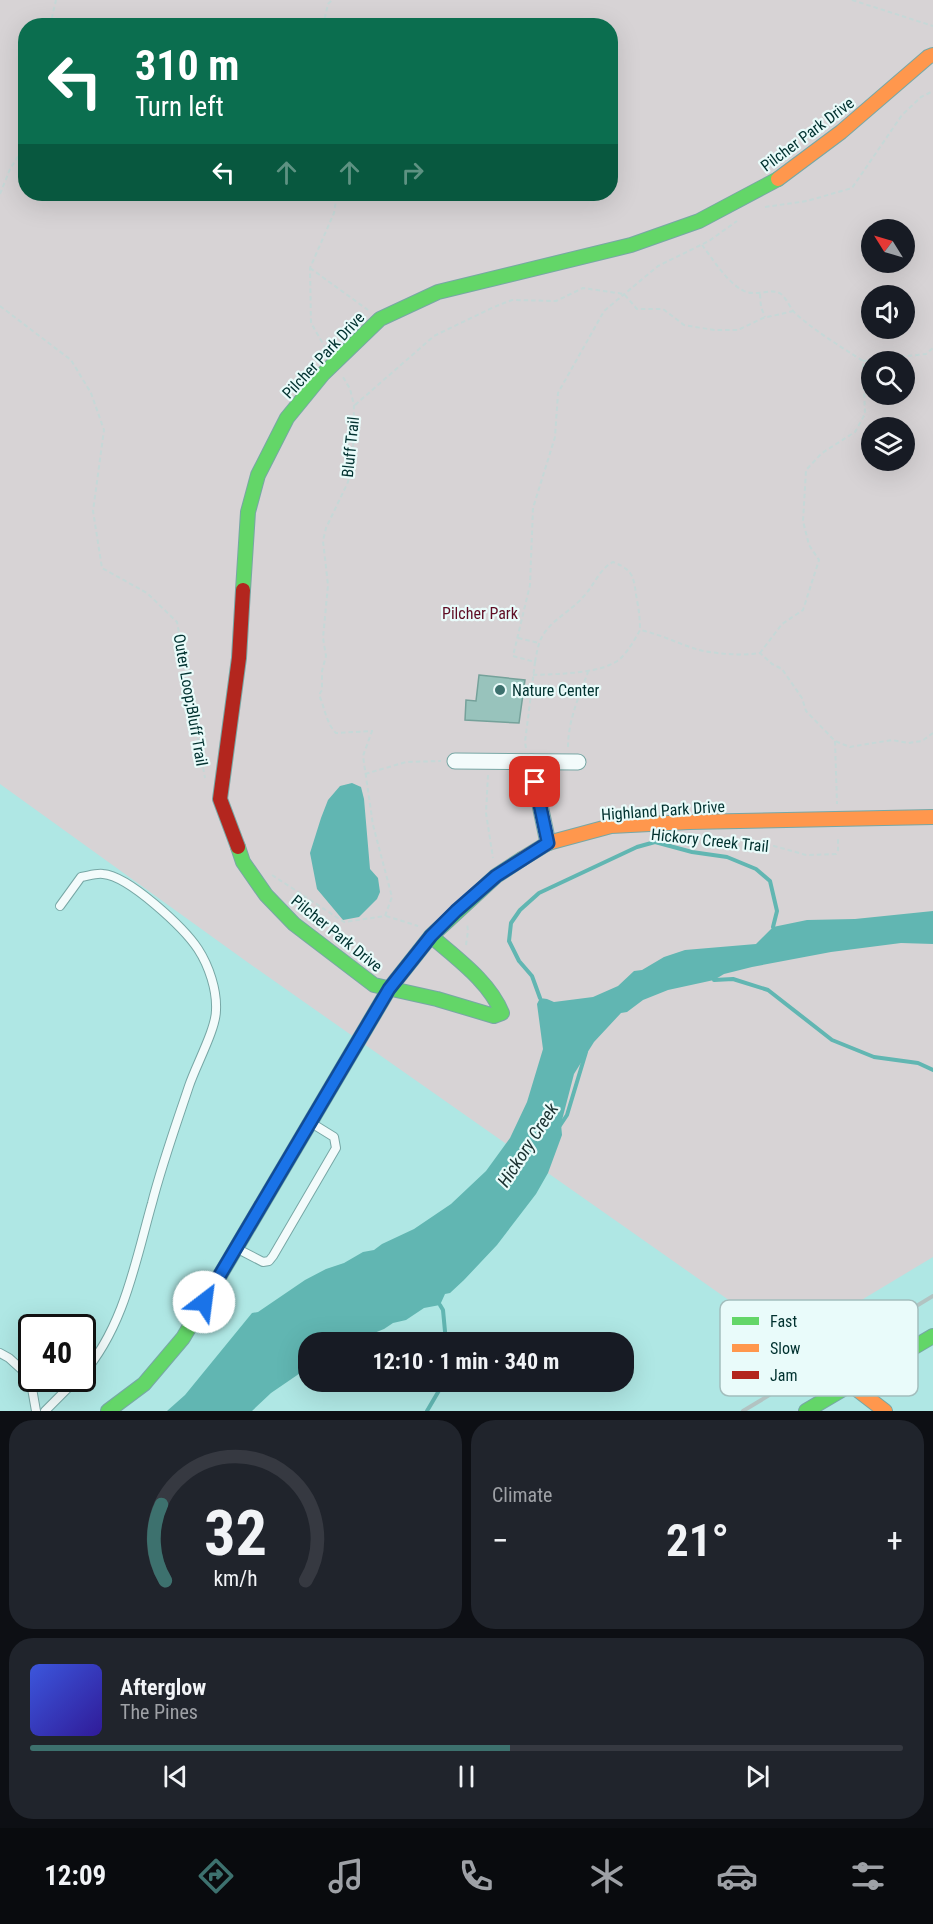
<!DOCTYPE html>
<meta charset="utf-8">
<style>
:root{--surface:#171b24;--page:#20242c;--text:#f1f3f6;--muted:#9ea1a6;--line:#363941;--accent:#3d716e}
body{margin:0;font-family:"Roboto Condensed",sans-serif;background:var(--page);color:var(--text);height:100vh;display:flex;flex-direction:column;font-size:22px;white-space:nowrap}
*{box-sizing:border-box;margin:0}
p{font-size:20px;color:var(--muted)}
.icon{flex:none;width:33px;height:33px;fill:none;stroke:currentColor;stroke-width:2;stroke-linecap:round;stroke-linejoin:round}
.map{position:relative;height:1411px;overflow:hidden}
.side{display:flex;flex-direction:column;gap:9px;padding:9px;background:#0d0f14;flex:1}
.side>*{flex:none}
.banner{position:absolute;left:18px;top:18px;width:600px;height:183px;border-radius:24px;box-shadow:0 6px 24px #0002;background:#0b6e4f;color:#fff;overflow:hidden}
.needle{width:39px;rotate:307deg}
.tools{position:absolute;left:861px;top:219px;display:grid;gap:12px}
.tools a{display:grid;place-items:center;width:54px;height:54px;border-radius:50%;background:var(--surface);box-shadow:0 6px 24px #0002;font-size:30px}
.speed{position:absolute;left:18px;top:1314px;display:flex;gap:12px;font-size:30px;font-weight:700;text-align:center}
.speed>*{display:grid;place-content:center;width:78px;height:78px;border-radius:50%;background:var(--surface);box-shadow:0 6px 24px #0002;line-height:1}
.speed .limit{border:3px solid #111;border-radius:9px;background:#fff;color:#111}
.pin{position:absolute;display:grid;place-items:center;width:51px;height:51px;color:#fff;margin:-26px;border-radius:12px;box-shadow:0 3px 9px #0006}
.me{position:absolute;width:66px;margin:-33px;rotate:30deg;stroke-linejoin:round;filter:drop-shadow(0 0 4px #0008)}
.turn{display:flex;align-items:center;gap:21px;height:126px;padding:0 18px;font-size:27px}
.turn .icon{width:78px;height:78px;stroke-width:2.5}
.turn b{display:block;font-size:42px;line-height:51px}
.lanes{display:flex;align-items:center;height:57px;padding:0 18px;background:#0003;justify-content:center;gap:30px;direction:ltr}
.lanes .off{opacity:.35}
.big{font-size:45px;font-weight:700;line-height:1.1}
.side .card{flex:1;display:flex;flex-direction:column;justify-content:center;gap:9px;min-width:0;padding:0 21px;border-radius:24px;background:var(--page)}
.side .dial{align-items:center;gap:0}
.dial svg{height:156px;overflow:visible;fill:none;stroke:var(--line);stroke-width:7;stroke-linecap:round;text-anchor:middle}
.dial text{fill:var(--text);stroke:none}
.song{display:flex;align-items:center;gap:18px}
.cover{width:72px;height:72px;border-radius:9px;background:linear-gradient(135deg,hsl(230 70% 55%),hsl(250 70% 35%))}
.played{height:6px;border-radius:3px;background:linear-gradient(90deg,var(--accent) 55%,var(--line) 55%)}
.keys{display:flex;justify-content:space-around;direction:ltr}
.heat{display:flex;justify-content:space-between;align-items:center;font-size:33px;direction:ltr}
.side .tiles{flex:1;display:grid;gap:9px;grid-template-columns:1fr 1fr}
.card:last-child{grid-column:span 2}
.trip{position:absolute;left:298px;top:1332px;width:336px;height:60px;border-radius:24px;background:var(--surface);box-shadow:0 6px 24px #0002;font-weight:700;line-height:60px;text-align:center}
.tab-bar{display:flex;height:96px;justify-content:space-around;align-items:center;background:#090b0e;color:var(--muted)}
.tab-bar .icon{width:42px;height:42px}
.tab-bar .active{color:var(--accent)}
.tab-bar b{font-size:27px;color:var(--text)}
.map>svg:first-child{display:block}
.green{fill:#d7d3d5;fill-rule:evenodd}
.water{fill:#61b6b2}
.lines{fill:none;stroke-linecap:round;stroke-linejoin:round}
.stream{stroke:#61b6b2;stroke-width:4}
.building{fill:#98c3bc;stroke:#75a19a;stroke-width:1.5}
.lane-casing{stroke:#77a7a5;stroke-width:10}
.street-casing{stroke:#77a7a5;stroke-width:17}
.fast-casing{stroke:#77a7a5;stroke-width:16}
.slow-casing{stroke:#77a7a5;stroke-width:16}
.jam-casing{stroke:#77a7a5;stroke-width:16}
.path{stroke:#c6d8d7;stroke-width:2;stroke-dasharray:4.5 3;stroke-linecap:butt}
.lane{stroke:#f3fbfb;stroke-width:8}
.street{stroke:#f3fbfb;stroke-width:15}
.fast{stroke:#63d668;stroke-width:14}
.slow{stroke:#ff974d;stroke-width:14}
.jam{stroke:#b3261e;stroke-width:14}
.rail{stroke:#b2c3c2;stroke-width:4}
.route-casing{stroke:#114b97;stroke-width:15}
.route{stroke:#1a73e8;stroke-width:10}
.poi-dot{fill:#3d716e;stroke:#e9fbfa;stroke-width:2}
.labels{text-anchor:middle;stroke-width:4.5;stroke-linejoin:round;paint-order:stroke}
.street-label{font-size:16px;fill:#00312f;stroke:#e9fbfa}
.park-label{font-size:16px;fill:#5f0d24;stroke:#e9fbfa}
.poi-label{font-size:16px;fill:#00312f;stroke:#e9fbfa;text-anchor:start}
.water-label{font-size:18px;font-style:italic;fill:#1b3130;stroke:#e9fbfa}
.key{fill:#e9fbfa;stroke:#a3bebd;stroke-width:1.5}
.key-label{font-size:16px;fill:#00312f}
</style>
<div class="map">
<svg width="933" height="1411" viewBox="0 0 933 1411">
<rect width="100%" height="100%" fill="#afe7e4"/>
<path class="green" d="M0 0H933V1257L790 1343 250 964 0 784ZM26 26H610V194H26ZM872 230H904V262H872ZM872 296H904V328H872ZM872 362H904V394H872ZM872 428H904V460H872Z"/>
<g class="water">
<polygon points="352,783 361,787 364,799 370,869 378,878 380,892 377,899 359,917 343,920 317,889 310,853 321,818 328,800 340,786"/>
<polygon points="933,911 933,944 901,943 831,952 752,967 724,974 714,980 668,990 643,1000 627,1012 621,1013 594,1042 574,1074 561,1124 562,1135 548,1173 536,1194 497,1245 464,1280 450,1293 445,1294 440,1305 424,1308 406,1320 393,1323 384,1329 352,1342 309,1342 309,1367 271,1393 252,1411 167,1411 185,1395 252,1313 258,1312 305,1280 326,1269 344,1263 363,1252 374,1250 382,1244 414,1229 451,1204 486,1171 510,1138 527,1102 543,1049 537,1004 540,998 547,999 554,1002 593,997 618,986 634,971 642,970 664,957 685,950 756,944 773,927 807,920 855,919"/>
</g>
<g class="lines">
<g class="stream">
<polyline points="714,980 733,979 768,990 832,1040 874,1057 918,1063 933,1070"/>
<polyline points="540,998 532,976 519,961 509,941 511,923 520,910 539,893 637,847 655,842 692,852 727,857 756,869 770,881 777,911 773,927"/>
<polyline points="559,1127 567,1115 586,1052"/>
<polyline points="440,1305 443,1310 446,1342"/>
<polyline points="427,1411 444,1382"/>
</g>
</g>
<polygon class="building" points="479,675 525,680 519,723 465,720 466,700 476,701"/>
<g class="lines">
<g class="lane-casing">
<g id="lane">
<path d="M60 906 81 877C88 876 96 873 103 874 129 876 184 928 198 949 209 966 217 990 216 1010 216 1029 196 1065 189 1086 176 1125 162 1164 152 1203 135 1263 124 1327 82 1375"/>
<polyline points="236,1248 263,1262 269,1261 273,1256 336,1148 334,1137 313,1124"/>
<polyline points="0,1353 9,1358 30,1377 36,1411"/>
<polyline points="45,1411 78,1378"/>
</g>
</g>
<g class="street-casing">
<g id="street">
<polyline points="455,761 578,762"/>
<polyline points="531,762 548,843"/>
</g>
</g>
<g class="fast-casing">
<g id="fast">
<polyline points="243,590 248,512 258,475 287,418 323,374 380,319 438,292 631,245 699,221 778,179"/>
<path d="M238 847 243 862 266 895 294 924 374 985 437 999 494 1016 502 1013C489 981 456 958 431 936"/>
<polyline points="108,1411 144,1384 183,1338 389,989 431,936 496,876 522,859"/>
<polyline points="806,1411 933,1336"/>
</g>
</g>
<g class="slow-casing">
<g id="slow">
<polyline points="778,179 841,132 928,57 933,55"/>
<polyline points="522,859 548,843 611,826 689,822 933,817"/>
<polyline points="851,1385 885,1411"/>
</g>
</g>
<g class="jam-casing">
<polyline id="jam" points="238,847 220,799 239,658 243,590"/>
</g>
<g class="path">
<polyline points="852,0 933,26"/>
<polyline points="50,26 56,0"/>
<polyline points="323,26 328,4 332,0"/>
<polyline points="0,194 10,169 26,144"/>
<polyline points="765,207 807,201 852,188 902,115 921,97 933,91"/>
<path d="M702 245C713 259 725 280 742 290 756 298 772 287 781 294 787 299 790 308 795 313 816 332 840 346 863 361L865 414 855 432 822 453 806 470 803 521 809 545 819 560 803 610 782 624 760 653"/>
<polyline points="310,268 368,310"/>
<polyline points="760,294 761,307 765,317"/>
<polyline points="0,306 71,360 91,393 104,430 93,511 102,568 147,593 177,622 205,778"/>
<polyline points="326,349 311,323 310,268 334,213 337,194"/>
<polyline points="863,361 926,354 933,348"/>
<polyline points="355,405 434,336 494,307 512,300 556,301 583,288 624,294 637,309 663,309 684,325 714,330 738,330 763,318 794,311"/>
<polyline points="518,638 539,643"/>
<path d="M535 662C537 652 538 643 543 635 553 619 571 611 583 597 594 586 599 569 613 562 636 571 633 579 637 600 639 611 640 619 640 630"/>
<path d="M533 675C557 674 604 674 621 658 629 650 635 639 640 630 660 634 679 644 699 650 718 654 741 656 760 653L772 664 782 669 802 698 806 711 835 741 850 747 892 740 908 743 922 741 933 733"/>
<polyline points="835,741 837,804"/>
<path d="M568 747C568 721 579 696 588 672"/>
<polyline points="526,748 525,742 535,662 513,656 530,585 533,508 555,437 558,393 604,311 658,266 709,241 737,221"/>
<polyline points="365,774 406,762 441,761"/>
<polyline points="488,775 486,813 493,858"/>
<polyline points="721,839 774,846 806,855 836,854 838,850 838,837"/>
<path d="M272 875 344 922 385 916 392 897 373 825 363 756 372 731 336 733C326 723 325 708 319 695L322 690V671L326 656 323 638 328 585 323 541 326 528 348 482 353 451 354 405 350 389 343 377"/>
<polyline points="386,916 418,926"/>
<polyline points="466,945 468,931 467,924"/>
</g>
<use href="#lane" class="lane"/>
<use href="#street" class="street"/>
<use href="#fast" class="fast"/>
<use href="#slow" class="slow"/>
<use href="#jam" class="jam"/>
<polyline class="rail" points="743,1411 933,1296"/>
</g>
<g class="lines">
<g class="route-casing">
<polyline id="route" points="204,1302 389,989 431,936 456,911 496,876 548,843 535,782"/>
</g>
<use href="#route" class="route"/>
</g>
<circle class="poi-dot" cx="500" cy="690" r="6"/>
<g class="labels">
<g class="street-label">
<text transform="translate(807 134) rotate(-37)" y="6">Pilcher Park Drive</text>
<text transform="translate(323 355) rotate(-47)" y="6">Pilcher Park Drive</text>
<text transform="translate(350 447) rotate(-84)" y="6">Bluff Trail</text>
<text transform="translate(191 700) rotate(80)" y="6">Outer Loop;Bluff Trail</text>
<text transform="translate(663 810) rotate(-4)" y="6">Highland Park Drive</text>
<text transform="translate(710 840) rotate(6)" y="6">Hickory Creek Trail</text>
<text transform="translate(337 933) rotate(39)" y="6">Pilcher Park Drive</text>
</g>
<g class="park-label">
<text x="480" y="619">Pilcher Park</text>
</g>
<g class="poi-label">
<text x="512" y="696">Nature Center</text>
</g>
<g class="water-label">
<text transform="translate(528 1145) rotate(-57)" y="6">Hickory Creek</text>
</g>
</g>
<rect x="720" y="1300" width="198" height="96" rx="9" class="key"/>
<rect x="732" y="1317" width="27" height="8" fill="#63d668"/>
<rect x="732" y="1344" width="27" height="8" fill="#ff974d"/>
<rect x="732" y="1371" width="27" height="8" fill="#b3261e"/>
<g class="key-label">
<text x="770" y="1327">Fast</text>
<text x="770" y="1354">Slow</text>
<text x="770" y="1381">Jam</text>
</g>
</svg>
<div class="tools">
<a><svg class="needle" viewBox="-14 -14 28 28"><path d="M0-13l5 13h-10z" fill="#e53935"/><path d="M0 13l5-13h-10z" fill="#9ea1a6"/></svg></a>
<a><svg class="icon" aria-label="sound" viewBox="0 0 24 24"><path d="M4 9h4l5-4v14l-5-4H4zM17 9q2 3 0 6"/></svg></a>
<a><svg class="icon" aria-label="search" viewBox="0 0 24 24"><circle cx="10" cy="10" r="6"/><path d="M15 15l6 6"/></svg></a>
<a><svg class="icon" aria-label="layers" viewBox="0 0 24 24"><path d="M12 4l9 5-9 5-9-5zM3 14l9 5 9-5"/></svg></a>
</div>
<div class="speed"><div class="limit">40</div></div>
<div class="pin" style="left:535px;top:782px;background:#d93025"><svg class="icon" aria-label="arrive" viewBox="0 0 24 24"><path d="M6 21V4h12l-3 4 3 4H6"/></svg></div>
<svg class="me" style="left:204px;top:1302px" viewBox="-20 -20 40 40"><circle r="19" fill="#fff"/><path d="M0-13L10 11 0 6-10 11z" fill="#1a73e8"/></svg>
<div class="trip">12:10 · 1 min · 340 m</div>
<div class="banner">
<div class="turn"><svg class="icon" aria-label="left" viewBox="0 0 24 24"><path d="M17 20v-9H6M10 6l-5 5 5 5"/></svg><div><b>310 m</b>Turn left</div></div>
<div class="lanes"><svg class="icon" aria-label="left" viewBox="0 0 24 24"><path d="M17 20v-9H6M10 6l-5 5 5 5"/></svg><svg class="icon off" aria-label="ahead" viewBox="0 0 24 24"><path d="M12 20V5M6 11l6-6 6 6"/></svg><svg class="icon off" aria-label="ahead" viewBox="0 0 24 24"><path d="M12 20V5M6 11l6-6 6 6"/></svg><svg class="icon off" aria-label="right" viewBox="0 0 24 24"><path d="M7 20v-9h11M14 6l5 5-5 5"/></svg></div>
</div>
</div>
<section class="side">
<div class="tiles">
<div class="card dial"><svg viewBox="0 0 100 80">
<path d="M14 69A42 42 0 1 1 86 69"/>
<path d="M14 69A42 42 0 0 1 12 30" stroke="#3d716e"/>
<text x="50" y="56" font-size="32" font-weight="700">32</text>
<text x="50" y="72" font-size="11">km/h</text>
</svg></div>
<div class="card"><p>Climate</p>
<div class="heat"><a>−</a><b class="big">21°</b><a>+</a></div>
</div>
<div class="card">
<div class="song"><i class="cover"></i><div><b>Afterglow</b><p>The Pines</p></div></div>
<div class="played"></div>
<div class="keys"><svg class="icon" aria-label="previous" viewBox="0 0 24 24"><path d="M18 5L8 12l10 7zM5 5v14"/></svg><svg class="icon" aria-label="pause" viewBox="0 0 24 24"><path d="M8 5v14M16 5v14"/></svg><svg class="icon" aria-label="next" viewBox="0 0 24 24"><path d="M6 5l10 7-10 7zM19 5v14"/></svg></div>
</div>
</div>
</section>
<nav class="tab-bar">
<b>12:09</b>
<svg class="icon active" aria-label="directions" viewBox="0 0 24 24"><path d="M12 3l9 9-9 9-9-9zM9 14v-3h6M13 9l2 2-2 2"/></svg>
<svg class="icon" aria-label="music" viewBox="0 0 24 24"><path d="M9 18V5l10-2v13"/><circle cx="6" cy="18" r="3"/><circle cx="16" cy="16" r="3"/></svg>
<svg class="icon" aria-label="phone" viewBox="0 0 24 24"><path d="M5 4h4l2 5-3 2q2 4 5 5l2-3 5 2v4C11 20 4 13 5 4z"/></svg>
<svg class="icon" aria-label="climate" viewBox="0 0 24 24"><path d="M12 3v18M4 7l16 10M4 17L20 7"/></svg>
<svg class="icon" aria-label="car" viewBox="0 0 24 24"><path d="M5 17H2v-5l4-1 3-4h7l3 4 3 1v5h-3M9 17h6M6 11h13"/><circle cx="7" cy="17" r="2"/><circle cx="17" cy="17" r="2"/></svg>
<svg class="icon" aria-label="filters" viewBox="0 0 24 24"><path d="M4 7h16M4 17h16"/><circle cx="9" cy="7" r="2"/><circle cx="15" cy="17" r="2"/></svg>
</nav>
